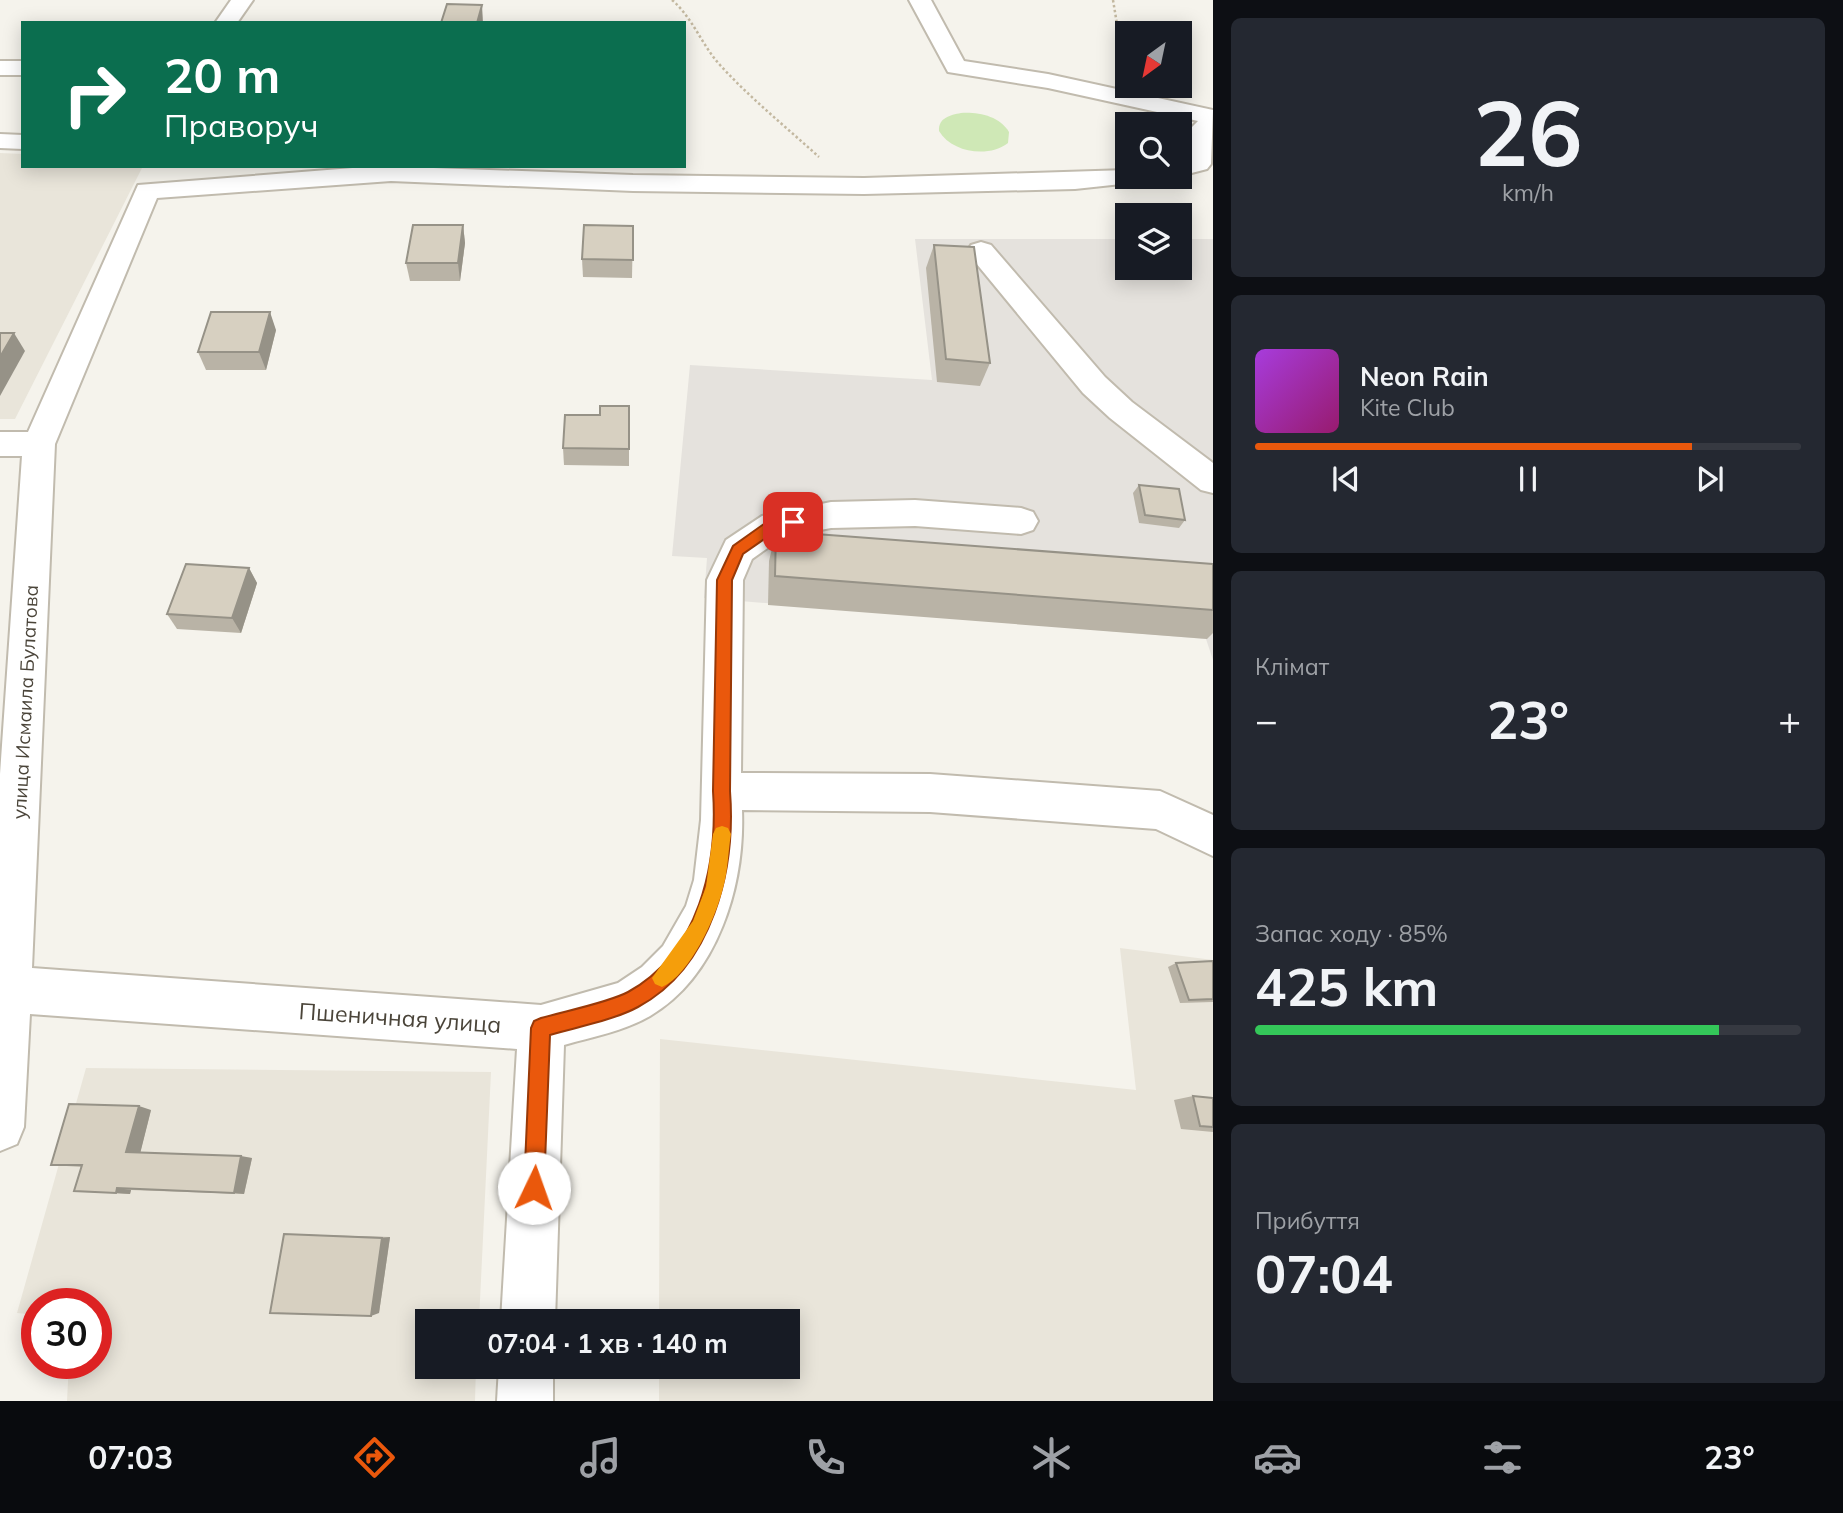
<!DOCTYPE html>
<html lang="uk">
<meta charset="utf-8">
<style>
:root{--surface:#171b24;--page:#242831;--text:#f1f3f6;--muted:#9ea1a6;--line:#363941;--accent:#ea580c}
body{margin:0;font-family:Mulish,sans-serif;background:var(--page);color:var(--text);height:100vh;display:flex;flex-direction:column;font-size:26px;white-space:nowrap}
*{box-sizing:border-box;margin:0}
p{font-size:23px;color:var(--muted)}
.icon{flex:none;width:38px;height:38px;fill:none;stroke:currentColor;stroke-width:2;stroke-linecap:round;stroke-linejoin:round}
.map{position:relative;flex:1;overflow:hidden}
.drawer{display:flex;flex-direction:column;gap:18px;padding:18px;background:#0d0f14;width:630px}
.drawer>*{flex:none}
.hud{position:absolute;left:21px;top:21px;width:665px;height:147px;border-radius:0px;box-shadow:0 4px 18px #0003;background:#0b6e4f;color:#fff;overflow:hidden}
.needle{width:46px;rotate:213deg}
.buttons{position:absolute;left:1115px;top:21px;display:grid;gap:14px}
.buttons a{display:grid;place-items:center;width:77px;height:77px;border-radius:0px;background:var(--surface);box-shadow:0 4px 18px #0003;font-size:35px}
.speed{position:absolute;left:21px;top:1288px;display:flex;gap:14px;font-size:35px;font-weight:700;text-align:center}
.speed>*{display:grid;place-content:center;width:91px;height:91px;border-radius:50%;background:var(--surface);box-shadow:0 4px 18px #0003;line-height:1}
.speed .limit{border:10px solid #d22;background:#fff;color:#111}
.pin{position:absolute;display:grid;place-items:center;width:60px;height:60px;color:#fff;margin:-30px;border-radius:14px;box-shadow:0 4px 10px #0006}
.me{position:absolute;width:77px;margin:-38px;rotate:3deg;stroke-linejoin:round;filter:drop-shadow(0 0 5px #0008)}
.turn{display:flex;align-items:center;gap:24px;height:147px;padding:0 28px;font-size:32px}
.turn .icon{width:91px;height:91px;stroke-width:2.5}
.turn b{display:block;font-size:49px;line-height:60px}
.big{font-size:52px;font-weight:700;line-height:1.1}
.drawer .widget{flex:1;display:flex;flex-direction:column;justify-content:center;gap:10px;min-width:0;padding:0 24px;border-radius:10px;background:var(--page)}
.drawer .dial{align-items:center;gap:0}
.dial b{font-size:91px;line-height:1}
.song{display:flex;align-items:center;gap:21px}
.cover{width:84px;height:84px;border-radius:10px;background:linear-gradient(135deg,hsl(280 70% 55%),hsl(320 70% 35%))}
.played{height:7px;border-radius:4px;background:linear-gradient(90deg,var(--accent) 80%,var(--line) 80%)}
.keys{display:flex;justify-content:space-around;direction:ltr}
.heat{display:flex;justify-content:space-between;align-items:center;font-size:38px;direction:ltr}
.charge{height:10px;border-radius:5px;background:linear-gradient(90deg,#34c759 85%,var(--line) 0)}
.trip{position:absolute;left:415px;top:1309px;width:385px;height:70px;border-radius:0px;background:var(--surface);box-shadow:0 4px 18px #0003;font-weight:700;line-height:70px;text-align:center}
.dock{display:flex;height:112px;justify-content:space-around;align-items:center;background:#090b0e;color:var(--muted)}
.dock .icon{width:49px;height:49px}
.dock .selected{color:var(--accent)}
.dock b{font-size:32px;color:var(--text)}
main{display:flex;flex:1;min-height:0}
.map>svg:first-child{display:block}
.residential{fill:#e9e5da}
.industrial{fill:#e5e2dd}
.green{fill:#cfe8b6}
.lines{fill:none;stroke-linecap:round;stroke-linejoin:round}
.minor-casing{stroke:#c1bbae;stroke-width:4}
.path{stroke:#c3b8a0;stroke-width:2.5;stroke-dasharray:2.5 2.5;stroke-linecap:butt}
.minor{fill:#fff;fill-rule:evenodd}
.wall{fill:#b9b3a6}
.shaded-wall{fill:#969287}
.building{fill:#d7d0c1;stroke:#969287;stroke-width:2}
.route{fill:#ea580c;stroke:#983908;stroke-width:2}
.slow{fill:#f59e0b}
.labels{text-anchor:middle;stroke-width:5;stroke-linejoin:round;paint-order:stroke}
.street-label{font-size:19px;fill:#4a4439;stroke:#fff}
.near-street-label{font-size:23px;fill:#4a4439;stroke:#fff}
</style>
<main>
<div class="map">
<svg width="1213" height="1401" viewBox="0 0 1213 1401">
<rect width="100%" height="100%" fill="#f5f3ec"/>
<g class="residential">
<polygon points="0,153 23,154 23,166 143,166 15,419 0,419"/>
<polygon points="1120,948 1213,960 1213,1401 659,1401 659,1367 788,1367 788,1321 659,1321 660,1039 1136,1090"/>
<polygon points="86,1068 491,1072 479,1321 427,1321 427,1367 476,1367 475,1401 67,1401 69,1363 96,1363 96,1304 37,1304 37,1315 17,1313"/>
</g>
<polygon class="industrial" points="915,239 1127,239 1127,268 1180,268 1180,239 1213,239 1213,660 1206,639 704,598 707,558 672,556 690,365 932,380"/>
<path class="green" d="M961 113C979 112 999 116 1009 132L1008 143C989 158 952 153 939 131 938 118 950 115 961 113Z"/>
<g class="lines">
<g class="minor-casing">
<g id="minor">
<polygon points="231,0 253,0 237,23 215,23"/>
<polygon points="909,0 931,0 964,61 1048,74 1213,110 1211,164 1207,169 1180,176 1180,160 1186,159 1192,127 1198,121 1048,88 948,72"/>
<rect x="0" y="61" width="23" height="14"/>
<polygon points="0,134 23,135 23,149 0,148"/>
<path d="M378 166 633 175 864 178 1127 170V177H1144L1140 182 1075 189 864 194 633 191 391 181 157 198 55 444 32 968 541 1005 618 983 642 967 663 946 686 906 694 880 701 820 707 580 726 540 762 516 831 502 915 500 1021 508 1033 512 1038 521 1033 530 1021 534 915 526 831 528 783 537 752 559 743 580 741 773 930 774 1160 791 1213 815V856L1156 829 930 812 742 810C745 885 718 976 650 1016 624 1031 592 1037 564 1045L555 1321H501L517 1049 30 1014 24 1127 17 1144 0 1151V774L22 456H0V432H28L138 185Z"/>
<polygon points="981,242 991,245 1105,377 1132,402 1213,463 1213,493 1201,490 1110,418 1083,393 971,257 967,251 971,245"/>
<polygon points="499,1367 553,1367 553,1401 497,1401"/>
</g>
</g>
<g class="path">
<path d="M672 0C693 18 701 44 720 65 750 98 786 127 819 157"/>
<polyline points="1113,0 1118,30 1127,48"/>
</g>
<use href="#minor" class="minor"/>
</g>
<g class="wall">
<polygon points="463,225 465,243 460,281 410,281 406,263"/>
<polygon points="633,226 632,278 583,277 582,259"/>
<polygon points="934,245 990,363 980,386 937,382 926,268"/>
<polygon points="276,330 266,370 206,370 198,352"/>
<polygon points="563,448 629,449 629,466 564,465"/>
<polygon points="1139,485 1185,520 1179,528 1139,523 1133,493"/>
<polygon points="776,531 1213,564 1213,633 1207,639 768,605 769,561"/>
<polygon points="249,568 257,583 241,633 177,629 167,614"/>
<polygon points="1213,961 1213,1002 1180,1003 1168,967 1176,963"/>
<polygon points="1193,1096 1213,1098 1213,1132 1181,1129 1174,1100"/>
<polygon points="151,1110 140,1153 252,1158 244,1194 131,1190 130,1194 89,1192 82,1167 51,1165"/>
<polygon points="284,1234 390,1237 379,1313"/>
</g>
<g class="shaded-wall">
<polygon points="482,5 483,23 477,23"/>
<polygon points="463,225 465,243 460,281 458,263"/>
<polygon points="270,312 276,330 266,370 259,352"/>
<polygon points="14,333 25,351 0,396 0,357"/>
<polygon points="249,568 257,583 241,633 232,618"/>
<polygon points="139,1106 151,1110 140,1154 126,1152"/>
<polygon points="241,1156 252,1158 244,1194 234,1193"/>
<polygon points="117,1188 131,1190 130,1194 116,1193"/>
<polygon points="390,1237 379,1313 371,1316 382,1238"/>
</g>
<g class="building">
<polygon points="447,4 482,5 477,23 441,23"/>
<polygon points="413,225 463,225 458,263 406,263"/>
<polygon points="584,225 633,226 633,260 582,259"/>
<polygon points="934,245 974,247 990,363 946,359"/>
<polygon points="211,312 270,312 259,352 198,352"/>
<polygon points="0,333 14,333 0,357"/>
<polygon points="600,406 629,406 629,449 563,448 565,415 600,415"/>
<polygon points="1139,485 1179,489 1185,520 1145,515"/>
<polygon points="776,531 1213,564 1213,610 775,576"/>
<polygon points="186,564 249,568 232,618 167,614"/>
<polygon points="1213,961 1213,999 1189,1000 1176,963"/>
<polygon points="1193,1096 1213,1098 1213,1127 1200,1126"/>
<polygon points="69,1104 139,1106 126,1152 241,1156 234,1193 117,1188 116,1193 74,1191 82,1165 51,1165"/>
<polygon points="284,1234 382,1238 371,1316 270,1313"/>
</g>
<path class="route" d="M793 516 800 522 798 525 777 530 743 554 732 580 730 791C736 869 713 967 638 1007 614 1020 577 1027 550 1035L544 1188 541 1195 534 1198 527 1195 524 1188 531 1028 534 1021 541 1018C565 1011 607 1003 628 992 699 953 718 865 713 791L717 580 733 546 768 521Z"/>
<path class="slow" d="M722 826 728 828 731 834C728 851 728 871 723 888 716 917 690 975 662 987L655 984 652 978 693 921 706 887 713 834 716 828Z"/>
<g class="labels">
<g class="street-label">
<text transform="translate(25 702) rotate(-87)" y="7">улица Исмаила Булатова</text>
</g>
<g class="near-street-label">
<text transform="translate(400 1018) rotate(4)" y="8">Пшеничная улица</text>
</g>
</g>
</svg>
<div class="buttons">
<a><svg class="needle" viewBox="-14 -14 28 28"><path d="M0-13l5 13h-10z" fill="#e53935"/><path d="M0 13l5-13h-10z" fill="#9ea1a6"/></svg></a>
<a><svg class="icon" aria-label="search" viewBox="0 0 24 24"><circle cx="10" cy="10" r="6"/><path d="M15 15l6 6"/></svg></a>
<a><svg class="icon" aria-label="layers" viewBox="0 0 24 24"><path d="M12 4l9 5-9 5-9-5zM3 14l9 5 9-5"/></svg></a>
</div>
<div class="speed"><div class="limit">30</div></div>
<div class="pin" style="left:793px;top:522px;background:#d93025"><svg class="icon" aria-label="arrive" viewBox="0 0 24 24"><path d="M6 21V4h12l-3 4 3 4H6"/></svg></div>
<svg class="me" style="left:534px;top:1188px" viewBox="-20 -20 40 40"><circle r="19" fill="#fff"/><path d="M0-13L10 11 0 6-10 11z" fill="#ea580c"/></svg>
<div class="trip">07:04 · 1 хв · 140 m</div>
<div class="hud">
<div class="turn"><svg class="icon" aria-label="right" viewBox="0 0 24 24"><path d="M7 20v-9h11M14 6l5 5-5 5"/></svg><div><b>20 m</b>Праворуч</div></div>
</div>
</div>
<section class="drawer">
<div class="widget dial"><b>26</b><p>km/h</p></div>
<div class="widget">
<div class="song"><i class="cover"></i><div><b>Neon Rain</b><p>Kite Club</p></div></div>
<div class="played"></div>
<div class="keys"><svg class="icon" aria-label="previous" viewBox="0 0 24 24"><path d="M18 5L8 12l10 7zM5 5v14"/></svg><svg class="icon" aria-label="pause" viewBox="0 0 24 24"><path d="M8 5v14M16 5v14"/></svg><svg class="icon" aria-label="next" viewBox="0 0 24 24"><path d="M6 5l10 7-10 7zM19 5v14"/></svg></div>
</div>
<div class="widget"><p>Клімат</p>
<div class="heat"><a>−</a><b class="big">23°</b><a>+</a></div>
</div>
<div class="widget"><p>Запас ходу · 85%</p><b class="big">425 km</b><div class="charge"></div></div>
<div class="widget"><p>Прибуття</p><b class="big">07:04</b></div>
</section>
</main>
<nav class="dock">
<b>07:03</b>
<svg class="icon selected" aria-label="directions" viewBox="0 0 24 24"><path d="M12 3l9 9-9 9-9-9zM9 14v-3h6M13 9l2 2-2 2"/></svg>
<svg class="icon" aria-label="music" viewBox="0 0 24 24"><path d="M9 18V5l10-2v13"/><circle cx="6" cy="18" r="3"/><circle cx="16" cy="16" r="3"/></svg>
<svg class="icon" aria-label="phone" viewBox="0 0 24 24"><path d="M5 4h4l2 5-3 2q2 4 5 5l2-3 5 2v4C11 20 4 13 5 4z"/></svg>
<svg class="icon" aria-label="climate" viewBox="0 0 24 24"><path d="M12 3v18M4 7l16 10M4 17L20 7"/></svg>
<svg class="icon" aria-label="car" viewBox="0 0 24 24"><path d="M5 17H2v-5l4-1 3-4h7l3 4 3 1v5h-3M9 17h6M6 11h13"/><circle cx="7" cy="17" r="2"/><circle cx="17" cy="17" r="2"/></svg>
<svg class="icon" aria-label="filters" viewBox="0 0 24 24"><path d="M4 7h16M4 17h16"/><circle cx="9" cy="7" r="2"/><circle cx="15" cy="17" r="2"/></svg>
<b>23°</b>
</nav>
